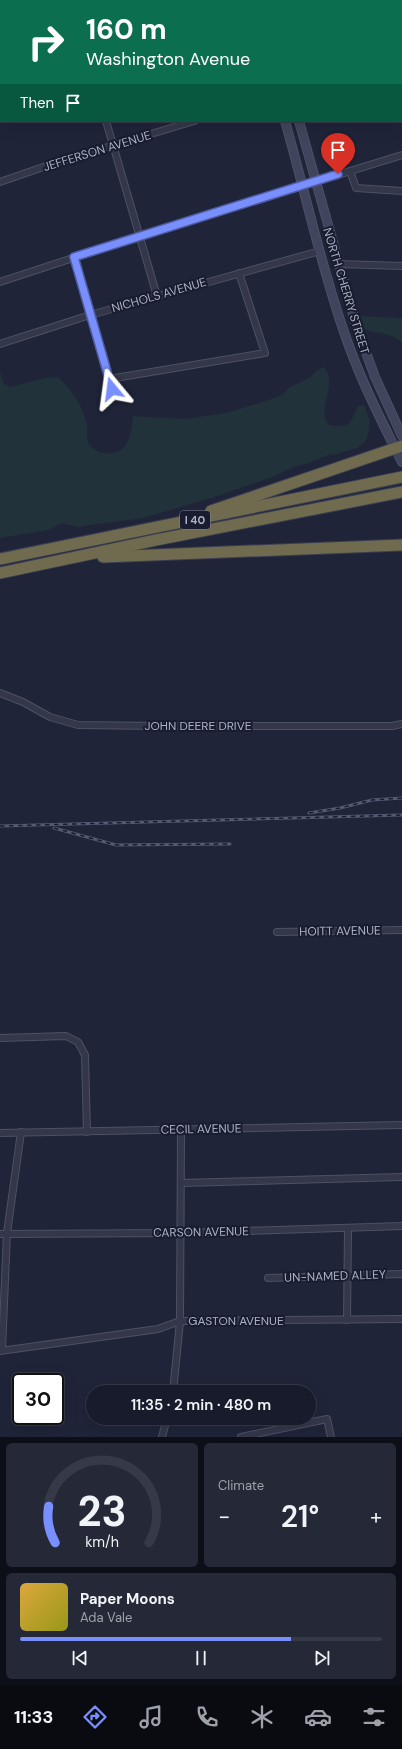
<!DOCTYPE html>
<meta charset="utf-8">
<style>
:root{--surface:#171b2b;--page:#242837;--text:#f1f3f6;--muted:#9ea1a9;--line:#363947;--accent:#7a8ffe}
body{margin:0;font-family:"DM Sans",sans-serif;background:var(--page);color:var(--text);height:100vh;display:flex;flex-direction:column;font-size:15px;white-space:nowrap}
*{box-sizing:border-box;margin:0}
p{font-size:13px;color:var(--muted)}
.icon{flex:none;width:22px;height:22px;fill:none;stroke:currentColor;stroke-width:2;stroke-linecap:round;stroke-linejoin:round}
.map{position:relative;height:1437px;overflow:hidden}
.side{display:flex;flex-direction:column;gap:6px;padding:6px;background:#0d0f18;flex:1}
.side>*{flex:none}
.top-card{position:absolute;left:0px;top:0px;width:402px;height:122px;box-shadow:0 4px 16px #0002,0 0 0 1px var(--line);background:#0b6e4f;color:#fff;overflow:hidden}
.speed{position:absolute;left:12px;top:1373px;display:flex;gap:8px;font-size:20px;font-weight:700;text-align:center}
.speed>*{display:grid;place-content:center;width:52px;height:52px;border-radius:50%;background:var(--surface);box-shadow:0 4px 16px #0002,0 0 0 1px var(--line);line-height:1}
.speed .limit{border:2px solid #111;border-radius:6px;background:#fff;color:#111}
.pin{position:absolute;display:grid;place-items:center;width:34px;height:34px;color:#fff;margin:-41px -17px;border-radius:50% 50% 50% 0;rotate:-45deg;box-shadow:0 0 4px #0007}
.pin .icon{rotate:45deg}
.me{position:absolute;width:44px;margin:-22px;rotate:344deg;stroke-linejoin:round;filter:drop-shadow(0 0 3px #0008)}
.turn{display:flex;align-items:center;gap:14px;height:84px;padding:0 20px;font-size:18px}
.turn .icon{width:52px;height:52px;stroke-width:2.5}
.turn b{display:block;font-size:28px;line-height:34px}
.then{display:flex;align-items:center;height:38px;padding:0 20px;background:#0003;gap:8px;font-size:15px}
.big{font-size:30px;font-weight:600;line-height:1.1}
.side .tile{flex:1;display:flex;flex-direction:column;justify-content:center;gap:6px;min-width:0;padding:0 14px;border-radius:6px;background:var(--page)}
.side .dial{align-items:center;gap:0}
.dial svg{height:104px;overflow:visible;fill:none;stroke:var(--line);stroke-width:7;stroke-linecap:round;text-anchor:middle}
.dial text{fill:var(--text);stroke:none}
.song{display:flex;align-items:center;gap:12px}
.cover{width:48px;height:48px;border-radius:6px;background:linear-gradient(135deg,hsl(40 70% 55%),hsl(60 70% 35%))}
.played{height:4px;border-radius:2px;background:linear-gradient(90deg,var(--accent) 75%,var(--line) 75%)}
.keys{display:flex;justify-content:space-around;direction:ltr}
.heat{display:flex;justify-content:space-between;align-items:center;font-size:22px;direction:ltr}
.side .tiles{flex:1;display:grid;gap:6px;grid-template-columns:1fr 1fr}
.tile:last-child{grid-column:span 2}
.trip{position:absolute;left:86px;top:1385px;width:230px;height:40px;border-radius:20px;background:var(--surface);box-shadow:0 4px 16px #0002,0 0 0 1px var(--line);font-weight:600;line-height:40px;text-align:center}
.menu{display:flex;height:64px;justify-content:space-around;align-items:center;background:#090b11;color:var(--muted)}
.menu .icon{width:28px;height:28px}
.menu .selected{color:var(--accent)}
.menu b{font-size:18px;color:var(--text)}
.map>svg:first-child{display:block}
.green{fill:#21323a}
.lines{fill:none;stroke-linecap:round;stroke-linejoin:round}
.minor-casing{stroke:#4d5164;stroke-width:8}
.secondary-casing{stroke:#4d5164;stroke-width:10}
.motorway-casing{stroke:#3a3e51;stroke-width:13}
.minor{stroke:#333749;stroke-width:6}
.secondary{stroke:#40455d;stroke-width:8}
.motorway{stroke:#706a4f;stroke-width:11}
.rail-casing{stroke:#545a71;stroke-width:3}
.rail{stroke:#181c2e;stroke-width:1.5;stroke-dasharray:4.5;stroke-linecap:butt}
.route-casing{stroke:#4f5da5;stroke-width:10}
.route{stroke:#7a8ffe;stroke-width:7}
.labels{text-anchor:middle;stroke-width:4;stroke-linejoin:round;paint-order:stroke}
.shield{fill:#181c2e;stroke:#808498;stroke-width:1}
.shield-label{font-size:11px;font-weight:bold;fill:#adb1c6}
.street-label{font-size:12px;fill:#adb1c6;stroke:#181c2e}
</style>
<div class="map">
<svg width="402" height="1437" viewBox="0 0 402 1437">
<rect width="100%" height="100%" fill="#1f2439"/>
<g class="green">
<path d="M358 316 402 318V343C391 330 368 335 361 326 359 324 359 319 358 316Z"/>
<path d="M324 367C339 384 315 410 329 425 352 428 349 424 358 406L364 405 370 420 369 431 366 441 357 448 337 454 328 455 309 463 293 467 273 477 211 498 143 518 77 527 62 523 48 530 0 538V372L4 384 10 387 45 378 58 377C72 390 84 407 87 426 88 433 85 438 89 444 91 448 99 453 104 453 128 457 131 435 133 416L185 419 226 413 263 402 282 395 290 387 311 377 317 370Z"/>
</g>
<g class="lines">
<g class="minor-casing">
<g id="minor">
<polyline points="72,0 73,1"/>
<polyline points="401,59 402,59"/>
<polyline points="0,94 1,93"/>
<polyline points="106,121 157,296"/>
<polyline points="350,171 356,188 402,191"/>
<polyline points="0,182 55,163 194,121"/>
<polyline points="74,257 112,389"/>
<polyline points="338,264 402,266"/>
<polyline points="0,282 140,236 402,155"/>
<polyline points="0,344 90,315 320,251"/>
<polyline points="109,379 265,353 239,273"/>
<polyline points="0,693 23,702 50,717 78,725 158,726 392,726 402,724"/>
<polyline points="277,932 402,930"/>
<polyline points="0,1038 66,1036 78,1042 85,1055 87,1132"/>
<polyline points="0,1133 402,1125"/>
<polyline points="181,1183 402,1177"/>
<polyline points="0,1234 181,1233 402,1226"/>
<polyline points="268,1278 402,1274"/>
<polyline points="347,1320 348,1229"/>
<polyline points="2,1350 7,1233 21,1132"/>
<polyline points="0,1351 158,1329 180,1321 402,1319"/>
<polyline points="173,1392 180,1321 181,1129"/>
<polyline points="162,1437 167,1418"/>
<polyline points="241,1437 327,1419 331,1437"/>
</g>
</g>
<g class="secondary-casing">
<g id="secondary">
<polyline points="251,0 251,1"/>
<polyline points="264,0 265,1"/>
<path d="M285 121C305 191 320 263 344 332 359 377 381 420 402 462"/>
<polyline points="299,121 357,328 375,377 402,436"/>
</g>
</g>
<g class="motorway-casing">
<g id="motorway">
<polyline points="211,511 402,446"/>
<polyline points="103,557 402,545"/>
<polyline points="0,559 402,477"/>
<polyline points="0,573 156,540 402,492"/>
</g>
</g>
<use href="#minor" class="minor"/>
<use href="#secondary" class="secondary"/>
<use href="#motorway" class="motorway"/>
<g class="rail-casing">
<g id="rail">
<polyline points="309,813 340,808 372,800 402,798"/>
<polyline points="0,826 402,815"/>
<polyline points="54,828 116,845 230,844"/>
</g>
</g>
<use href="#rail" class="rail"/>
</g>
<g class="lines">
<g class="route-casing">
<polyline id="route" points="112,389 74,257 338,174"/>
</g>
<use href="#route" class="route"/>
</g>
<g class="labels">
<rect class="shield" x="180" y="511" width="30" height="18" rx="3"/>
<g class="shield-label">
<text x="195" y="524">I 40</text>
</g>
<g class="street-label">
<text transform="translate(97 151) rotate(-17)" y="4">JEFFERSON AVENUE</text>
<text transform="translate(346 291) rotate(73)" y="4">NORTH CHERRY STREET</text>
<text transform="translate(159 295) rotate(-16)" y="4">NICHOLS AVENUE</text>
<text x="198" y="730">JOHN DEERE DRIVE</text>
<text transform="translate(340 931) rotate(-1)" y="4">HOITT AVENUE</text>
<text transform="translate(201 1129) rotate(-1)" y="4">CECIL AVENUE</text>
<text transform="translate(201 1232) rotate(-1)" y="4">CARSON AVENUE</text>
<text transform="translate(335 1276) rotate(-2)" y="4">UN-NAMED ALLEY</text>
<text x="236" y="1325">GASTON AVENUE</text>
</g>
</g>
</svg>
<div class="speed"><div class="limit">30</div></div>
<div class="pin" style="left:338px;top:174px;background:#d93025"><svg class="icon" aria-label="arrive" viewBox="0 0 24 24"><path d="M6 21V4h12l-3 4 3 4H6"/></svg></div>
<svg class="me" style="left:112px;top:389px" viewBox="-20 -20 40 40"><path d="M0-17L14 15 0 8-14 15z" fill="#7a8ffe" stroke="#fff" stroke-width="4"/></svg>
<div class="trip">11:35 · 2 min · 480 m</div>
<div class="top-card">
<div class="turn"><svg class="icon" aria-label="right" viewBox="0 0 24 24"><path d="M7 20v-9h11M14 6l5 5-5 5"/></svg><div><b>160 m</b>Washington Avenue</div></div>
<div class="then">Then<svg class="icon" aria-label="arrive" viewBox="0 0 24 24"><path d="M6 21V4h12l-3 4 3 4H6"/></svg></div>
</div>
</div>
<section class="side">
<div class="tiles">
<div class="tile dial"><svg viewBox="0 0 100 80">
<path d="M14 69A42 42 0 1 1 86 69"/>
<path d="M14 69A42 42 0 0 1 9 41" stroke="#7a8ffe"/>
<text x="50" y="56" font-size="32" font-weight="700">23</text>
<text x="50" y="72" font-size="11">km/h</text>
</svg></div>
<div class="tile"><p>Climate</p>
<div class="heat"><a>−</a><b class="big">21°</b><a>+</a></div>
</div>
<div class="tile">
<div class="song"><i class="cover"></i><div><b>Paper Moons</b><p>Ada Vale</p></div></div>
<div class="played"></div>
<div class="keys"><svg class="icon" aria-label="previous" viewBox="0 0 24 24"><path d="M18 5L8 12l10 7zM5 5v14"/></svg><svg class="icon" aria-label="pause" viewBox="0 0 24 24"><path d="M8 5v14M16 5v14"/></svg><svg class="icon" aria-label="next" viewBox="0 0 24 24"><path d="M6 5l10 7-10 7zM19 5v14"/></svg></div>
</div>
</div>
</section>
<nav class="menu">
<b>11:33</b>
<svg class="icon selected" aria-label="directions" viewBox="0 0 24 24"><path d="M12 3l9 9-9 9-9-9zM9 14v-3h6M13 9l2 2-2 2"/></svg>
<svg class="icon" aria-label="music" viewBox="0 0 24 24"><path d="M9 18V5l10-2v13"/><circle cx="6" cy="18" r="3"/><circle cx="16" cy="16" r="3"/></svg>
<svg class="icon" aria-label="phone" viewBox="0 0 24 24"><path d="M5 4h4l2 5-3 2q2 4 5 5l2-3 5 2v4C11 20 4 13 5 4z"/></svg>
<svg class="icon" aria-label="climate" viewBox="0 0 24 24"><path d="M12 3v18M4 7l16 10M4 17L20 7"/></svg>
<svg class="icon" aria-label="car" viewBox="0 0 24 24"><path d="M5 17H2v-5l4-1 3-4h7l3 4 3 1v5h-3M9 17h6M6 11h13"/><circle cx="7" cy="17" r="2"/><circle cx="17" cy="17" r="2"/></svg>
<svg class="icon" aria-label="filters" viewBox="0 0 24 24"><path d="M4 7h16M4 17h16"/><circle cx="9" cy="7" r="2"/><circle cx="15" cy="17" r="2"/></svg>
</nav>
